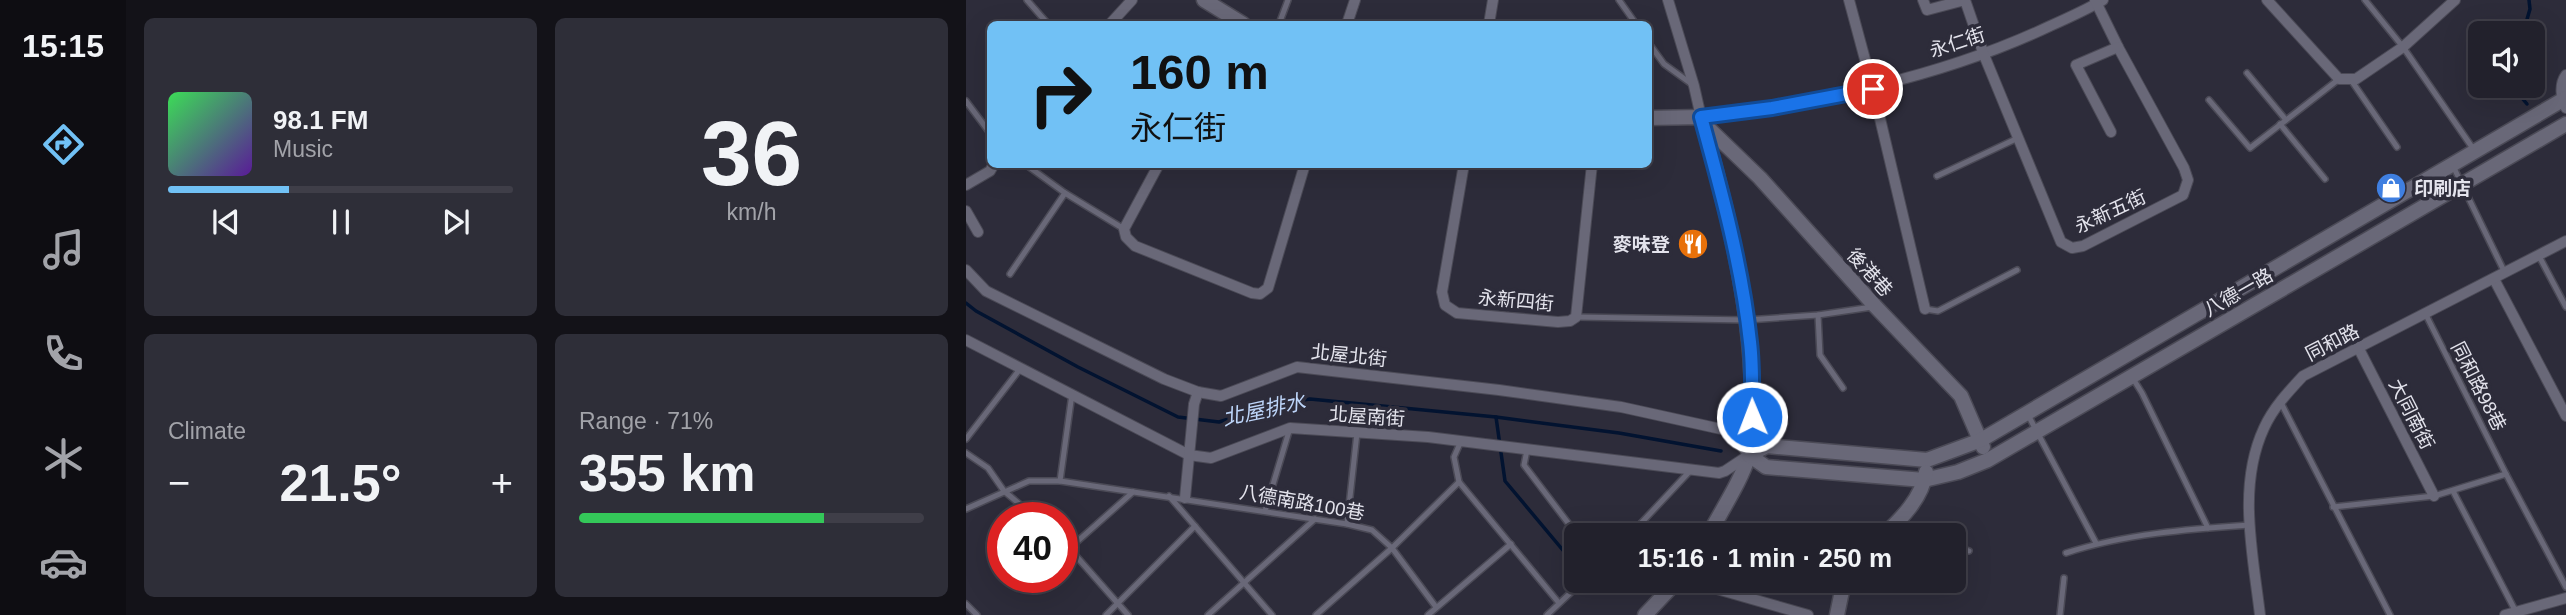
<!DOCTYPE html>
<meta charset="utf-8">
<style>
:root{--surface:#22212c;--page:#2e2e38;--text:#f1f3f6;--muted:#a2a3a9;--line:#3f3e48;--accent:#71c1f5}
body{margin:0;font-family:Arial,"Noto Sans TC",sans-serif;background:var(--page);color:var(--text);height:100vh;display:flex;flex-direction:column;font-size:26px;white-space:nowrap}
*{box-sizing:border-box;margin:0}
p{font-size:23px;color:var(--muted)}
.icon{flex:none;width:38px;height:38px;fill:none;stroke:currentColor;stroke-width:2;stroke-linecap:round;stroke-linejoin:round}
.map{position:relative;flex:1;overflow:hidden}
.drawer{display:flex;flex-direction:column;gap:18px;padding:18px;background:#131218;width:840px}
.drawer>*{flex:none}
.guide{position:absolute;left:21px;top:21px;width:665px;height:147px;border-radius:10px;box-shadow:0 7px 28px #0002,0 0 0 2px var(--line);background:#71c1f5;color:#111;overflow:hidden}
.controls{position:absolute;left:1502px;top:21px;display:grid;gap:14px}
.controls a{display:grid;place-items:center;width:77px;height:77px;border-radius:10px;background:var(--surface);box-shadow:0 7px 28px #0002,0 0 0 2px var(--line);font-size:35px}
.speed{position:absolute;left:21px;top:502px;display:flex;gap:14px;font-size:35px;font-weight:700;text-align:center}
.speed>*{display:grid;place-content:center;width:91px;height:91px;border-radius:50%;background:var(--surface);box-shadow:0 7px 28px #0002,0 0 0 2px var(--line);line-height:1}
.speed .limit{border:10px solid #d22;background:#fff;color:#111}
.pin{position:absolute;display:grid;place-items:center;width:60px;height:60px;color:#fff;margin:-30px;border:4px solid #fff;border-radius:50%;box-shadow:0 2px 7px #0007}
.me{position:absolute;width:77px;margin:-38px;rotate:359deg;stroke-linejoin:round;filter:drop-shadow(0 0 5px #0008)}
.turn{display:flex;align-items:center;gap:24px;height:147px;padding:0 28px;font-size:32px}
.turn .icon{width:91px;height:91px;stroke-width:2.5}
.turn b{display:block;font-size:49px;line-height:60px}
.big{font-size:52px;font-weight:600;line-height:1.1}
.drawer .widget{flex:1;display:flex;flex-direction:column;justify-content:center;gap:10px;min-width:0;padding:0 24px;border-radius:10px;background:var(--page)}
.drawer .dial{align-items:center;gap:0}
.dial b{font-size:91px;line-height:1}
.song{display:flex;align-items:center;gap:21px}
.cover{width:84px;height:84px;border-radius:10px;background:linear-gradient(135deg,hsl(130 70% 55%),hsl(270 70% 35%))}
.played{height:7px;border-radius:4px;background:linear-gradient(90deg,var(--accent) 35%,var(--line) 35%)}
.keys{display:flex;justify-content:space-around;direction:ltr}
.heat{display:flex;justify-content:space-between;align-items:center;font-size:38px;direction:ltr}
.charge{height:10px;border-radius:5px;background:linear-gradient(90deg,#34c759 71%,var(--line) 0)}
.drawer .tiles{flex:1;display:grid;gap:18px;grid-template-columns:repeat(2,1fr)}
.trip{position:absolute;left:598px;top:523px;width:402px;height:70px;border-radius:10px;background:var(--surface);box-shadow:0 7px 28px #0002,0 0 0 2px var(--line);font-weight:600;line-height:70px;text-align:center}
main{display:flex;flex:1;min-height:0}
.menu{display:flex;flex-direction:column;width:126px;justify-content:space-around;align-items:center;background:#0e0d12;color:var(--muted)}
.menu .icon{width:49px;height:49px}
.menu .active{color:var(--accent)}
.menu b{font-size:32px;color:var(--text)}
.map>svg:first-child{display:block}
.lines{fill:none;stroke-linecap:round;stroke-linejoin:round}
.stream{stroke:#021330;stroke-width:3.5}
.lane-casing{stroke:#4b4a56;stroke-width:8}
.street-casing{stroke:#4b4a56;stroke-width:12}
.secondary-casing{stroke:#4b4a56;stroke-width:17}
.lane{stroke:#696878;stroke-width:5}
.street{stroke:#696878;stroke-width:10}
.secondary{stroke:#696878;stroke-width:14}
.route-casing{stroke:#114b97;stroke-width:18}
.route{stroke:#1a73e8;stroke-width:12}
.labels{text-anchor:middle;stroke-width:7;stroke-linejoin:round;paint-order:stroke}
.street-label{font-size:19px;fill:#e3e3ec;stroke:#2d2c3a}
.poi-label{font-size:19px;font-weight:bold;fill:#e3e3ec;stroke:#2d2c3a;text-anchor:start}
.water-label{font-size:21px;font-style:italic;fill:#bdd5f9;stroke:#2d2c3a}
</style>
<main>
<nav class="menu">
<b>15:15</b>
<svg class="icon active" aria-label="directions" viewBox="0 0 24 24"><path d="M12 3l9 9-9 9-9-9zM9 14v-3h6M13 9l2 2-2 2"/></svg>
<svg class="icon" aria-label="music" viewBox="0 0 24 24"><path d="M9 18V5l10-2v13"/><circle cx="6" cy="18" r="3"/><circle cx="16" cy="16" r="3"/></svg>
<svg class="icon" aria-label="phone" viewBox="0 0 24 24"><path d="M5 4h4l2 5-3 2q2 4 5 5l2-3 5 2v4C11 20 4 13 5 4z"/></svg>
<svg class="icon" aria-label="climate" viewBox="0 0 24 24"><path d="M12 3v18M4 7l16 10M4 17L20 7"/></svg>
<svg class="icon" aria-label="car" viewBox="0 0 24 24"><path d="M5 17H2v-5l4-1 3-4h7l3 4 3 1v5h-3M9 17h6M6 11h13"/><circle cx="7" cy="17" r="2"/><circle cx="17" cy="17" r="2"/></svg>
</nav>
<section class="drawer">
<div class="tiles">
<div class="widget">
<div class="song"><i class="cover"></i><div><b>98.1 FM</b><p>Music</p></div></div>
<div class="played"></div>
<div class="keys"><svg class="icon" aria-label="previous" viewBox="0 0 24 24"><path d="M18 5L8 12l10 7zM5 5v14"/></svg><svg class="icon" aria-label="pause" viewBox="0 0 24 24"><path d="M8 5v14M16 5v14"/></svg><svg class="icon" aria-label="next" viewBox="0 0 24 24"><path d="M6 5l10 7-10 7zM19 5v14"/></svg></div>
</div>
<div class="widget dial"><b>36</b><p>km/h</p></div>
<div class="widget"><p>Climate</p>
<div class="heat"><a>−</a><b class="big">21.5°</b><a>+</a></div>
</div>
<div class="widget"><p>Range · 71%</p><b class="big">355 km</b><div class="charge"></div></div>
</div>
</section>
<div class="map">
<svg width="1600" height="615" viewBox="0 0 1600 615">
<rect width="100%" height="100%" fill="#2d2c3a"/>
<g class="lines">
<g class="stream">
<polyline points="1557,33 1564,9 1563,0"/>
<polyline points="1546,86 1561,104"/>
<polyline points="0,303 10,311 112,367 212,417 253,422 310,404 344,399 530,417 653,433 755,451"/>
<polyline points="530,417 539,481 611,567"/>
</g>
<g class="lane-casing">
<g id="lane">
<polyline points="61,0 82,24"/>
<polyline points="653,0 670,24"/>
<polyline points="1399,0 1437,47 1508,150"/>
<polyline points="313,24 322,0"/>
<polyline points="682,42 698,64 727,85"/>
<polyline points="1281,73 1320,120"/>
<polyline points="1385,80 1431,147"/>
<polyline points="1243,100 1284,148 1373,79"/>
<polyline points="0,101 24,133"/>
<polyline points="1314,124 1359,179"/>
<polyline points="59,164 99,193 158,229"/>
<polyline points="1487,166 1539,273"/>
<polyline points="971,176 1052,138"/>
<polyline points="1573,256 1600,307"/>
<polyline points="44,274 99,193"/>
<polyline points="959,309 972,311 1051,270"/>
<polyline points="1459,313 1540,474 1600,587"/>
<polyline points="852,315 854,355 877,388"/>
<polyline points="610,317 781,320 852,315 906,307"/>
<polyline points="1166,377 1176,393 1242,528"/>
<polyline points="1314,401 1424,615"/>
<polyline points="1061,413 1130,543"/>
<polyline points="0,439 54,369"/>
<polyline points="495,441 488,457 493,482 593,603"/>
<polyline points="561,450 558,465 612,536"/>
<polyline points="0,453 22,468 38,491 70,518"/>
<polyline points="94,481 106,394"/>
<polyline points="1487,491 1550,612"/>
<polyline points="203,496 306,615"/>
<polyline points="1367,507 1468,496 1540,474"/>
<polyline points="0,509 63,481 94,481 381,524 406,530 426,548 470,607"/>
<polyline points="299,511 324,428"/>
<polyline points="381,524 391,433"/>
<polyline points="929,527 956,536"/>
<polyline points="663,536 724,471"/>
<polyline points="96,540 162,615"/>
<polyline points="989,546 1003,551"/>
<path d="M1100 553C1158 534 1223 529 1284 525"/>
<polyline points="96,555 167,492"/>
<polyline points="0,604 11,615"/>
<polyline points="140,615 229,526"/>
<polyline points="242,615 349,519"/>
<polyline points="350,615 426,548 493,482"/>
<polyline points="462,615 545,544"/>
<polyline points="581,615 617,581"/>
<polyline points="1094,615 1098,578"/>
</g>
</g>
<g class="street-casing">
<g id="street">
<path d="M702 0 728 86 735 117C855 101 974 78 1084 26 1102 18 1120 10 1137 0"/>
<polyline points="883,0 907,89 959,309"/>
<polyline points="957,0 961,10 999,0"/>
<polyline points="999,0 1018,55 1095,242 1106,248 1117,246 1217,195 1222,180 1218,168 1152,47 1129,0"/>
<polyline points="1301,0 1373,79 1390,79 1437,47 1489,0"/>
<polyline points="144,24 166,0"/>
<polyline points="381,24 389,0"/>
<polyline points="523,24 527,0"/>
<path d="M1600 75C1593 84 1595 99 1600 108"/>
<polyline points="1145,132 1110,65 1152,47"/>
<polyline points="193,164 158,229 160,237 169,246 286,293 294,294 302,288 339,164"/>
<polyline points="498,164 476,292 479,305 491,313 592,322 604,321 610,317 626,164"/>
<polyline points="0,185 24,171 28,164"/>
<polyline points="0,211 12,232"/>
<polyline points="0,270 20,291 198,379 232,392 255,396 331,367 533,390 655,407 764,431 783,455 759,471 753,473 462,437 324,428 245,458 223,455 0,340"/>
<polyline points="1528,279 1600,416"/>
<polyline points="1393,349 1468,496"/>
<polyline points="219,498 228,404 232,392"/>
<polyline points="723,581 842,615"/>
<path d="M1294 615C1287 554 1271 486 1298 428 1307 408 1322 392 1337 376L1600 241"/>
<polyline points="1539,615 1600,598"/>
</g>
</g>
<g class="secondary-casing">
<g id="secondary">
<polyline points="238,0 277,24"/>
<path d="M682 118 735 117C760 205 784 298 786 390 786 411 788 434 783 454 777 478 754 513 742 536"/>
<polyline points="737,123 794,178 909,306 995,396 1017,447"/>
<polyline points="783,455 801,446 961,460 1015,440 1600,98"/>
<polyline points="783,455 800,467 958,480 992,472 1022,460 1600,124"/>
<path d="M917 536C936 518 956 498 960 472"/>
<polyline points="679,615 711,581"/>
<polyline points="871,615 878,581"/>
</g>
</g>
<use href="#lane" class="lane"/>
<use href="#street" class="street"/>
<use href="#secondary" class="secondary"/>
</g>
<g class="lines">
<g class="route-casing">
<path id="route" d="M786 417C786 392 787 367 784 342 776 266 755 190 735 117L806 108 907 89"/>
</g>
<use href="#route" class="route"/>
</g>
<defs>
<g id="shop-disc" transform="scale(1.575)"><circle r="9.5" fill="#3f7fe0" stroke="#2d2c3a"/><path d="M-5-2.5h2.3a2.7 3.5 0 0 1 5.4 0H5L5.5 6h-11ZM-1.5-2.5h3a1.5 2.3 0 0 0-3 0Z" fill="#fff"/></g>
<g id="restaurant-disc" transform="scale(1.575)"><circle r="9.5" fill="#e8710a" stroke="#2d2c3a"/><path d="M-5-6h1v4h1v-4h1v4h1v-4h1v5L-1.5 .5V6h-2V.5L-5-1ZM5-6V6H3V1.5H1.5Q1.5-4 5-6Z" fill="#fff"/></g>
</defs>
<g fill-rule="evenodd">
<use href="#shop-disc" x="1425" y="188"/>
<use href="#restaurant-disc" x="727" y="244"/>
</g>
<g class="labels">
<g class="street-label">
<text transform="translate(991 42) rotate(-18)" y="7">永仁街</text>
<text transform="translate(1144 211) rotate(-25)" y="7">永新五街</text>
<text transform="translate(904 272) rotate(48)" y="7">後港巷</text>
<text transform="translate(1272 292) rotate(-30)" y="7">八德一路</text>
<text transform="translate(550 300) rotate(5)" y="7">永新四街</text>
<text transform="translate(1366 342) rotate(-27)" y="7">同和路</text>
<text transform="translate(383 355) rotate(6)" y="7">北屋北街</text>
<text transform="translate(1513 386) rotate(63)" y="7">同和路98巷</text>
<text transform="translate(1446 414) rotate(63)" y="7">大同南街</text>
<text transform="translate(401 416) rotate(4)" y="7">北屋南街</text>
<text transform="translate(336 502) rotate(10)" y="7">八德南路100巷</text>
</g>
<g class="poi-label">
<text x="1448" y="195">印刷店</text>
<text x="704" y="251" text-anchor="end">麥味登</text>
</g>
<g class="water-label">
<text transform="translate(298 410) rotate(-12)" y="7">北屋排水</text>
</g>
</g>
</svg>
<div class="controls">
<a><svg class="icon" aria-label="sound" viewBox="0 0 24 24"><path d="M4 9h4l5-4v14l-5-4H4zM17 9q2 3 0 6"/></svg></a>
</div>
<div class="speed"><div class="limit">40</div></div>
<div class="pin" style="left:907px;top:89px;background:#d93025"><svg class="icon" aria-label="arrive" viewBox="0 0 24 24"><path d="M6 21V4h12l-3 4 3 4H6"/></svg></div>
<svg class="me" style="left:786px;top:417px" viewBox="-20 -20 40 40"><circle r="17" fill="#1a73e8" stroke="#fff" stroke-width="3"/><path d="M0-11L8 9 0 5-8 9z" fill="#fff"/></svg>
<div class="trip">15:16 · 1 min · 250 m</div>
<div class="guide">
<div class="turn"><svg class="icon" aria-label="right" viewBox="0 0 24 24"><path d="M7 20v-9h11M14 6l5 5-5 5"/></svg><div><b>160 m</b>永仁街</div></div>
</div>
</div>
</main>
